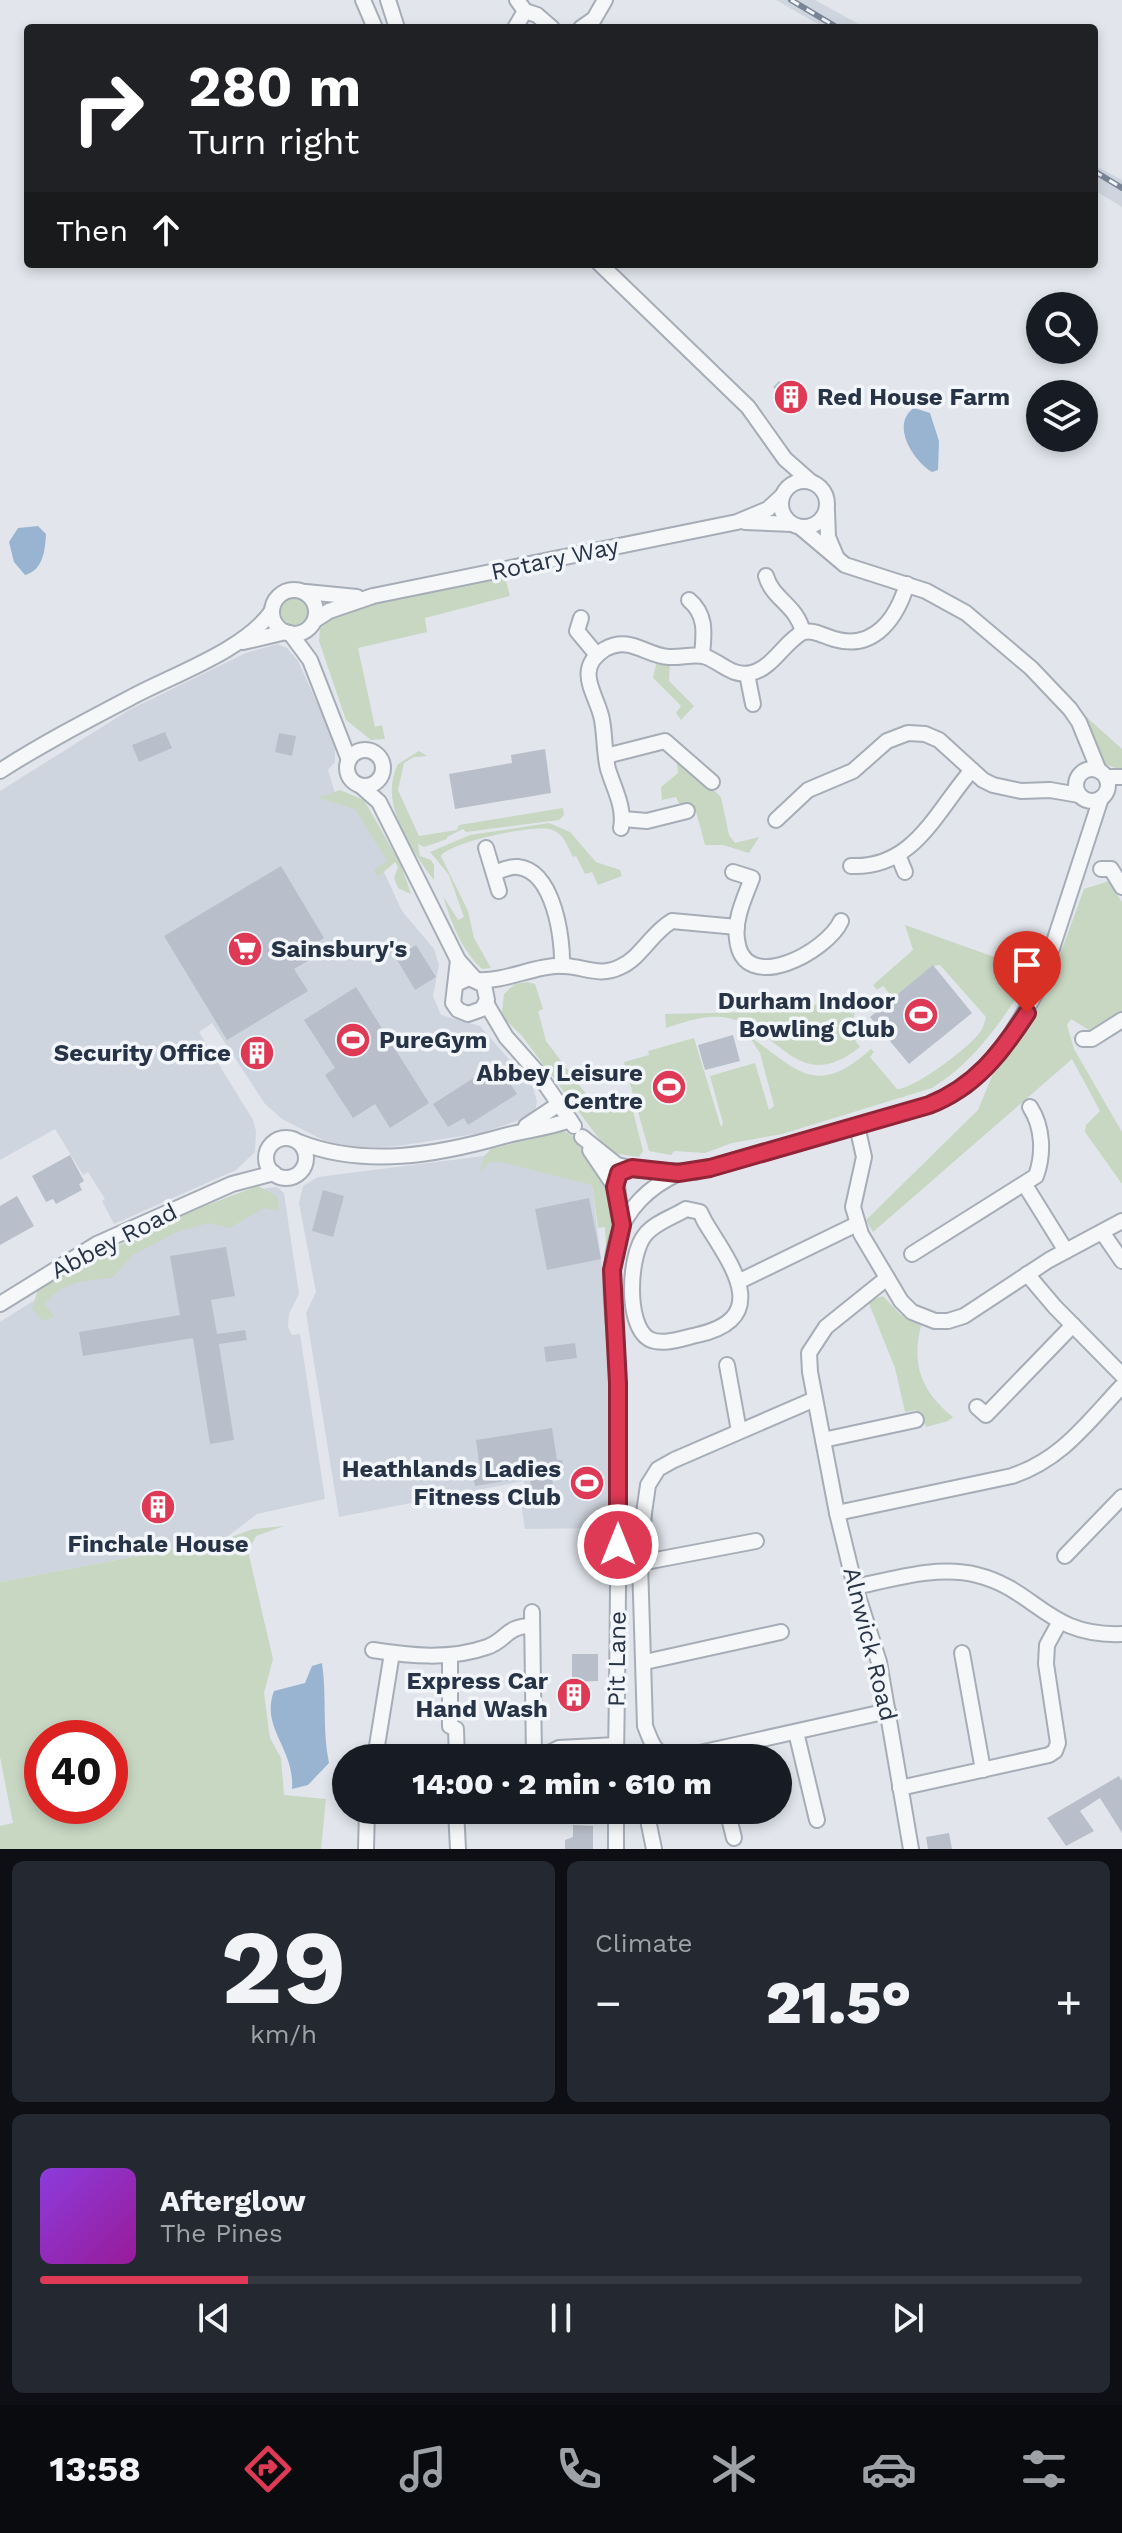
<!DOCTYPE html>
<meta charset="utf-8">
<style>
:root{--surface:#171b24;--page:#242831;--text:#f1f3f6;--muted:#9ea1a6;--line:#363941;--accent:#de3955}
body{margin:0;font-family:"Work Sans",sans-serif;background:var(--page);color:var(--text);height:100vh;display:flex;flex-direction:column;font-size:30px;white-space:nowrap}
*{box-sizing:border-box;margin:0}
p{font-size:26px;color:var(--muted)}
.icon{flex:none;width:44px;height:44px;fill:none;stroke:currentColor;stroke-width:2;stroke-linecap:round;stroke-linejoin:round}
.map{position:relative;height:1849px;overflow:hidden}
.side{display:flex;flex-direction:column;gap:12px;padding:12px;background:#0d0f14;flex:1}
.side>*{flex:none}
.hud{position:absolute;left:24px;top:24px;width:1074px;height:244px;border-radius:8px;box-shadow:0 4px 12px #0003;background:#202124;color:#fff;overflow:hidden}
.tools{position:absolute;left:1026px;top:292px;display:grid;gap:16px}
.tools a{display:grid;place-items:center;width:72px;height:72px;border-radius:50%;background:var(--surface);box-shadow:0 4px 12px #0003;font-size:40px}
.speed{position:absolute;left:24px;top:1720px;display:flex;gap:16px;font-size:40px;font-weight:700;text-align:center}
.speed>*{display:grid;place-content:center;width:104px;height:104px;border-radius:50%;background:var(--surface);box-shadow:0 4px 12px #0003;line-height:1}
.speed .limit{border:12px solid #d22;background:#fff;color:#111}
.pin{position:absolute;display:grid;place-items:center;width:68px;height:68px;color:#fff;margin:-82px -34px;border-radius:50% 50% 50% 0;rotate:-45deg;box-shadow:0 0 8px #0007}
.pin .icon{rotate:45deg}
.me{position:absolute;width:88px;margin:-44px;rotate:0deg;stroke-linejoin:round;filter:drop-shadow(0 0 6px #0008)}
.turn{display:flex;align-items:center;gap:28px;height:168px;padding:0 32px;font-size:36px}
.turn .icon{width:104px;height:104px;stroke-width:2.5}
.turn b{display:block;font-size:56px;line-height:68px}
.then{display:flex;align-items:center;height:76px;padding:0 32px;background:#0003;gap:16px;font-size:30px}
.big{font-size:60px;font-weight:800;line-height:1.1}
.side .widget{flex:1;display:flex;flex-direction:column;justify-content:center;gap:12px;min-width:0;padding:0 28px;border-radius:12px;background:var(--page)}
.side .dial{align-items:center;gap:0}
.dial b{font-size:104px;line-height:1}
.song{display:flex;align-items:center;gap:24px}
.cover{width:96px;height:96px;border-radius:12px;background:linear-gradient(135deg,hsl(270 70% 55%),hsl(300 70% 35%))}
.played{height:8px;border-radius:4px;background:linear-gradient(90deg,var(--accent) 20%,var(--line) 20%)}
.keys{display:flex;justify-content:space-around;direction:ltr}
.heat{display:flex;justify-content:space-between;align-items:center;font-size:44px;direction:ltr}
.side .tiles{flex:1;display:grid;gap:12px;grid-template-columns:1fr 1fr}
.widget:last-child{grid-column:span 2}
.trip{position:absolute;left:332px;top:1744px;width:460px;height:80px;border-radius:40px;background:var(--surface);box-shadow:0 4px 12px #0003;font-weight:800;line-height:80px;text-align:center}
.tab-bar{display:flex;height:128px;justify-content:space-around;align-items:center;background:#090b0e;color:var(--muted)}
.tab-bar .icon{width:56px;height:56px}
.tab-bar .current{color:var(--accent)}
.tab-bar b{font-size:36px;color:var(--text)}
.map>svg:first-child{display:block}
.built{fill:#cfd5de}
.green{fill:#c7d7c2;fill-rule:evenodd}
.water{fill:#99b4d0}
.building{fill:#b8bfca}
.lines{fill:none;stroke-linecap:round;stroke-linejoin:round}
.minor-casing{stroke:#a6adb7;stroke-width:18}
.minor{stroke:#f5f7f9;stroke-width:14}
.rail-casing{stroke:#798597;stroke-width:6}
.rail{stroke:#f2f5f9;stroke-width:3;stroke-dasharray:9;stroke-linecap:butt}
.route-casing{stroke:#902537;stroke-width:20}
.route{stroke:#de3955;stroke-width:14}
.labels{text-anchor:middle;stroke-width:7;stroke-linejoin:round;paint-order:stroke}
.poi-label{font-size:24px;font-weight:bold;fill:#273346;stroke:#f2f5f9;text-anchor:end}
.street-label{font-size:24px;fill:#273346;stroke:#f2f5f9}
</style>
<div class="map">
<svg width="1122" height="1849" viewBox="0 0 1122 1849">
<rect width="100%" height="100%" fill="#e2e6ec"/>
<g class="built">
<polygon points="776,0 815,0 866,28 825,28"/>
<polygon points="1094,165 1122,180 1122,207 1094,190"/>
<polygon points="277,644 287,648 298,661 335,743 335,762 328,770 337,799 354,800 389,860 382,868 402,911 434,949 439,965 433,996 441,1015 480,1026 533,1087 537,1102 534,1115 482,1133 398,1146 352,1149 323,1140 282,1119 265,1104 212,1023 199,1032 253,1120 256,1131 255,1152 236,1170 114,1224 102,1201 105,1199 88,1172 83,1175 55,1129 0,1160 0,791 129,710 246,653"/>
<polygon points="491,1155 592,1185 609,1327 609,1528 525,1529 522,1509 524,1481 339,1517 306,1313 316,1292 299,1203 303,1186 318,1177"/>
<polygon points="277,1187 284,1193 299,1294 289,1314 288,1327 292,1335 300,1334 325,1499 257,1514 223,1540 0,1582 0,1322 101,1258 267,1188"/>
</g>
<g class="green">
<polygon points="505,577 510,596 425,618 427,632 358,648 375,727 382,725 385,739 371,740 346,720 319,641 320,629 331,616 362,606"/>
<circle cx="296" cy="611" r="15"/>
<polygon points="657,660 670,662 669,681 694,706 681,720 676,713 681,706 653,678"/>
<polygon points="1082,713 1122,749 1122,770 1104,764"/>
<path d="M419 751 427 756 414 757 404 763 398 790 419 836 457 830 459 825 563 808 564 815 559 820 466 832 463 829 447 837V839L424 847 418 844 420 856 431 860 434 865V880C411 850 378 802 398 764Z"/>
<polygon points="684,762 721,797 729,835 735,843 759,837 749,853 723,845 705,845 695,808 679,803 676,797 662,800 661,787 678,773 677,764"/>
<polygon points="340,790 364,800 401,865 411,894 398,888 394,878 398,867 395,862 378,877 374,870 387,861 355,809 318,798"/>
<path d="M549 823 570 832 596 862 620 870 622 876 598 885 592 872 585 874 576 856 573 857C567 845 563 832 549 829 532 825 450 842 441 856L468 911 474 938 491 968 482 969C461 950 451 921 443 896L458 920 464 917 449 875 430 852 470 835Z"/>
<polygon points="1109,881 1122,902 1122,1015 1094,1033 1071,1019 1067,1025 1074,1049 1122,1132 1122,1184 1085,1132 1086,1125 1100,1111 1072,1059 873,1232 866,1220 978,1110 992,1076 1015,1048 1045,996 1084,889"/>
<path d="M905 925 1022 967 1031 975C1003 1019 977 1060 932 1088L782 1134 732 1143 705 1153 674 1151 671 1155 649 1151 624 1062 649 1055 648 1051 694 1038 721 1127 723 1123 710 1076 755 1063 769 1110 774 1106 760 1053 749 1036C798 1070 815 1099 871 1049L874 1052 870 1057 897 1089C913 1090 975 1044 982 1029 984 1025 985 1021 986 1017L940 965 933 966 893 998 883 986 877 990 873 985 913 950Z"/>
<polygon points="527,982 535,984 543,1009 538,1011 546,1041 596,1107 604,1105 606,1111 632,1107 643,1151 639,1157 612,1153 606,1148 522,1036 505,1019 502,1012 504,994 515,984"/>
<path d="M839 998 855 999 859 1005C853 1015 851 1021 857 1032L852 1036 860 1047C795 1098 781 1025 722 1017 703 1015 684 1022 666 1028L665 1014 792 1011Z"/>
<polygon points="550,1130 561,1130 572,1135 614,1203 617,1216 607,1262 605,1227 598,1228 592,1185 501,1162 490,1162 480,1172 484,1156 491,1149 551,1134"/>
<path d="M258 1186 278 1197 279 1211 265 1208 229 1228 209 1223 177 1232 133 1255 112 1278C87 1279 61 1283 45 1304L54 1317 43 1321 32 1309 38 1289C109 1248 181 1213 258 1186Z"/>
<path d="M883 1296 900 1314 921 1326C911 1365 922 1392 953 1417L948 1421 926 1427 923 1416 916 1410 905 1412 895 1368 868 1301Z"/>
<path d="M284 1526 256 1536 248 1551 273 1659 264 1693 270 1738 281 1758 284 1795 326 1799 321 1849H0V1826L13 1823 0 1757V1582L223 1540 253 1529ZM42 1738H110V1806H42Z"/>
</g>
<g class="water">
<path d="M914 408 930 413 939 441 938 470 932 472C913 461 890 424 914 408Z"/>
<path d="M38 526 46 534C45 551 43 570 25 575L14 562 9 542 18 528Z"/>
<path d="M322 1663C327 1696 322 1730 329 1763L308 1785 292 1789C295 1748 260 1728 274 1691L305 1683 312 1666Z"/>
</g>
<g class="building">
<polygon points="779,381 788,389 795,381 804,390 791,404 773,387"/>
<polygon points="165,732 172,748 139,762 132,745"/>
<polygon points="279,733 296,736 292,756 275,752"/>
<polygon points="545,749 551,793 455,809 449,774 512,763 511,755"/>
<polygon points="281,866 324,938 315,944 320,954 294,969 308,991 227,1040 164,936"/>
<polygon points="416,945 436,977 415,990 396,958"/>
<polygon points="933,965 972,1013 909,1064 870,1017"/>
<polygon points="356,987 429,1103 390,1128 375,1104 353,1118 325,1075 335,1068 304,1020"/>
<polygon points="733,1035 740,1061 705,1070 698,1045"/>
<polygon points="497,1063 517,1094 468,1125 464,1118 448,1127 433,1104"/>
<polygon points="70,1155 84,1181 79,1184 82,1190 56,1204 53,1199 46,1202 32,1176"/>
<polygon points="323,1190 344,1196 333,1237 312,1231"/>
<polygon points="17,1196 34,1226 0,1245 0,1206"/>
<polygon points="589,1198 601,1259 547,1270 535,1209"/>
<polygon points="226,1247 235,1296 211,1300 217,1334 245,1330 247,1340 219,1344 234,1440 210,1444 193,1338 83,1356 79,1332 180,1315 170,1256"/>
<polygon points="575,1343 577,1358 546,1362 544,1347"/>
<polygon points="552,1428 557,1460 562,1460 564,1471 552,1473 553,1492 531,1493 530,1477 475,1486 472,1470 480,1469 476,1440"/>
<polygon points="167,1495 170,1516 149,1520 146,1498"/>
<polygon points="572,1654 598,1654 598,1681 572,1682"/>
<polygon points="1119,1776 1122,1781 1122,1833 1100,1798 1080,1811 1094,1831 1066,1846 1047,1818"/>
<polygon points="573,1825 593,1826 593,1849 565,1849 565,1840 573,1837"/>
<polygon points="949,1833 952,1849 928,1849 926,1837"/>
</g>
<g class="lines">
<g class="minor-casing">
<g id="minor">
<polyline points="363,0 375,28"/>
<polyline points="388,0 397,28"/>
<polyline points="525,11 537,15 552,28"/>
<polyline points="515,28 525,11 517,0"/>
<polyline points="581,28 594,19 605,0"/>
<polyline points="600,264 748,407 785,459 810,481"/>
<circle cx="804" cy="504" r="23"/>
<polyline points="827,511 828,537 836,556"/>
<polyline points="745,522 792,524"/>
<polyline points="800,527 845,565 926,591 966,613 1031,668 1070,709 1079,722 1099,771"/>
<path d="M766 576C773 600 796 604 803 632"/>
<circle cx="294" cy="612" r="22"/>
<polyline points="306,592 357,597"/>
<path d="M689 600C707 615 704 634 702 655"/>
<polyline points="581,618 577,631 597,655"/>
<polyline points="315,620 329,611 373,596 737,522 768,509 782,496"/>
<polyline points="290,633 310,660 349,760"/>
<polyline points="243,642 286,632"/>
<polyline points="747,674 753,704"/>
<circle cx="365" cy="768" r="18"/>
<polyline points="606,756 665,741 712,782"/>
<circle cx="1092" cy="785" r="16"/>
<path d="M0 771C42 744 86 721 130 698 172 675 244 651 272 611"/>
<polyline points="1106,777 1122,777"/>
<polyline points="361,786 379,802 458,960 475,979"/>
<polyline points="623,819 647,821 687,811"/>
<polyline points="776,820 808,790 853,771 887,741 908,733 925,734 939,740 983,780 993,785 1021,791 1050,790 1079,795"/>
<path d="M621 828C625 807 614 789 608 769 604 753 605 736 602 720 598 695 572 670 605 649 630 635 646 656 669 657 681 658 696 653 706 657 722 663 732 677 751 673 773 668 784 642 803 632 816 630 823 636 834 639 875 651 897 617 907 584"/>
<polyline points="486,848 499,891"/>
<polyline points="898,855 905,872"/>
<path d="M851 866C914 869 936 811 972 770"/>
<polyline points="1101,869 1111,869 1122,887"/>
<path d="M733 872 752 878C745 897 734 919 737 939 743 997 827 952 841 921"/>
<path d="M494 873C502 870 510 866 518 867 554 871 563 939 562 966"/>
<path d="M477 980C507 982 536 964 565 966 585 967 600 977 620 967 641 958 651 933 672 921L737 927"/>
<polyline points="456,984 469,978 484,985 487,1000 482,1009 468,1014 458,1010 453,1003 458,960"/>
<polyline points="486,1003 506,1037 537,1072 574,1126"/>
<polyline points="1083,1039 1092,1039 1122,1020"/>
<polyline points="526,1126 559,1104"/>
<polyline points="857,1126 864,1157 853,1207 861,1234 901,1301 912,1312 935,1321 948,1321 964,1316 1049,1260 1122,1221"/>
<polyline points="582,1137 617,1165 638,1170 695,1172 929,1105 966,1086 1000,1053 1039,988 1101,798"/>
<circle cx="286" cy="1158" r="20"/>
<path d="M299 1142C365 1168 437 1155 504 1136 526 1130 549 1128 570 1120"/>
<polyline points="590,1150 615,1187"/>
<polyline points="616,1178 622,1225"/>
<polyline points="1025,1185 1066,1251"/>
<path d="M686 1209 700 1212 705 1222C730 1263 774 1318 697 1335 683 1338 663 1346 649 1339 625 1325 629 1254 645 1235 654 1223 673 1217 686 1209Z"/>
<polyline points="1102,1232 1122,1261"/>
<path d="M912 1254 1036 1176C1044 1154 1043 1127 1030 1107"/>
<polyline points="1027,1274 1055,1307 1122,1375"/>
<polyline points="887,1278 826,1327 809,1353 810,1372 837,1513 855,1587 879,1662 911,1849"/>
<polyline points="740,1281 857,1224"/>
<polyline points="0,1304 97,1244 232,1184 274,1173"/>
<polyline points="727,1365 739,1431"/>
<path d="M815 1399 674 1460 658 1469 648 1485 644 1513 640 1563 645 1726C653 1746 654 1755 677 1758L888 1711"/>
<polyline points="977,1407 986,1415 1073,1325"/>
<polyline points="823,1440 916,1420"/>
<path d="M837 1513 1012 1476C1062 1459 1086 1424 1122 1386"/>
<polyline points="1065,1556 1122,1497"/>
<polyline points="640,1563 756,1541"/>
<path d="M855 1587C893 1579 938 1565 977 1575 1037 1590 1047 1637 1122 1634"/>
<polyline points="532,1612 534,1758"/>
<path d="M373 1650C410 1656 450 1660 487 1647 507 1640 506 1626 531 1626"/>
<polyline points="962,1653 983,1770"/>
<polyline points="450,1655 450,1726 456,1729 457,1758"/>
<polyline points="645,1662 781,1632"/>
<polyline points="796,1732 817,1820"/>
<polyline points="375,1758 392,1653"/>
<polyline points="539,1758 559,1748 616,1745"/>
<path d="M616 1758C618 1634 619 1509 618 1385 618 1340 604 1282 617 1239 626 1209 649 1187 677 1174"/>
<polyline points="900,1788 1049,1755 1055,1751 1058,1743 1046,1664 1047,1645 1059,1623"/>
<polyline points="456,1810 458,1849"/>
<polyline points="646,1810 654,1849"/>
<polyline points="727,1810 734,1838"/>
<polyline points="366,1849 367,1810"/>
<polyline points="616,1849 616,1810"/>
</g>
</g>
<use href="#minor" class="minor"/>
<g class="rail-casing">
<g id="rail">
<polyline points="791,0 838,28"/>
<polyline points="1094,171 1122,188"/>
</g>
</g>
<use href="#rail" class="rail"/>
</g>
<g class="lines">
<g class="route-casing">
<path id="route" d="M618 1545V1383L612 1270 622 1225 615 1187 619 1173 632 1168 678 1173 710 1168 929 1105C975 1087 1001 1053 1027 1013"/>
</g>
<use href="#route" class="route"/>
</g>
<defs>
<g id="building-disc" transform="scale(1.8)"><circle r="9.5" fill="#de3955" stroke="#f2f5f9"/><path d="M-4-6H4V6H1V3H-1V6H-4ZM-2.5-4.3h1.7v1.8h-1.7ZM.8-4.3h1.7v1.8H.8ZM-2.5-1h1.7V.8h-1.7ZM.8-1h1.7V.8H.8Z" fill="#fff"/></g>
<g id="supermarket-disc" transform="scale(1.8)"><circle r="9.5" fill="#de3955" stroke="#f2f5f9"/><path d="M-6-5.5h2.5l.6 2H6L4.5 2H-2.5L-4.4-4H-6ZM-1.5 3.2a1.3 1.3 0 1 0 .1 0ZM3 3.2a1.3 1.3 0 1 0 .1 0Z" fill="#fff"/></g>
<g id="stadium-disc" transform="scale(1.8)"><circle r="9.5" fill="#de3955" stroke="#f2f5f9"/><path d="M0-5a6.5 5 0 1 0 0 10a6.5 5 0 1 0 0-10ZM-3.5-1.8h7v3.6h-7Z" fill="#fff"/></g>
</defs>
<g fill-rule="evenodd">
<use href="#building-disc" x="791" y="397"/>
<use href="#supermarket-disc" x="245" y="949"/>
<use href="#stadium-disc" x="921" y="1015"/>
<use href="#stadium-disc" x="353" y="1040"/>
<use href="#building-disc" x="257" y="1053"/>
<use href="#stadium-disc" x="669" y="1087"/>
<use href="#stadium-disc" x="587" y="1483"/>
<use href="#building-disc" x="158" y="1507"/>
<use href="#building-disc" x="574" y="1695"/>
</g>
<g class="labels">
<g class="poi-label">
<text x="817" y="405" text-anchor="start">Red House Farm</text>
<text x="271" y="957" text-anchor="start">Sainsbury's</text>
<text x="895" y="1009">Durham Indoor<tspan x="895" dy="28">Bowling Club</tspan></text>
<text x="379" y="1048" text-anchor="start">PureGym</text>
<text x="231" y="1061">Security Office</text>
<text x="643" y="1081">Abbey Leisure<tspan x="643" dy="28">Centre</tspan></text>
<text x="561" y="1477">Heathlands Ladies<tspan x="561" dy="28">Fitness Club</tspan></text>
<text x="158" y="1552" text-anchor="middle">Finchale House</text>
<text x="548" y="1689">Express Car<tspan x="548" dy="28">Hand Wash</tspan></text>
</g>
<g class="street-label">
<text transform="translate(555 559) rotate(-12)" y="8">Rotary Way</text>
<text transform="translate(114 1241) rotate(-27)" y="8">Abbey Road</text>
<text transform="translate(870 1644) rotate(76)" y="8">Alnwick Road</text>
<text transform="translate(617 1659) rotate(-89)" y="8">Pit Lane</text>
</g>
</g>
</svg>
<div class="tools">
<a><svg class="icon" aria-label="search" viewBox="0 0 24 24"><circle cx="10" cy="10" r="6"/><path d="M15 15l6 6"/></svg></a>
<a><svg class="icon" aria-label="layers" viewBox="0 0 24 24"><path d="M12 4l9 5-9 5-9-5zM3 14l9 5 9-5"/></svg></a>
</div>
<div class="speed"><div class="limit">40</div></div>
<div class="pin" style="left:1027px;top:1013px;background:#d93025"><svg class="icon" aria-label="arrive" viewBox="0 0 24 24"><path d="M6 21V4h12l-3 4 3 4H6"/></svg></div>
<svg class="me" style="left:618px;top:1545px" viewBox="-20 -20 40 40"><circle r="17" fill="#de3955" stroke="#fff" stroke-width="3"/><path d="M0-11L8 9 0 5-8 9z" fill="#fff"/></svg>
<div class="trip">14:00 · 2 min · 610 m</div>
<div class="hud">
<div class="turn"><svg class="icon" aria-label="right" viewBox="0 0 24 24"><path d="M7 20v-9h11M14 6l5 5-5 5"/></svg><div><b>280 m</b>Turn right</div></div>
<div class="then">Then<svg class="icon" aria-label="ahead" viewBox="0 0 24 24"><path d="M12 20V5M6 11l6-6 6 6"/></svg></div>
</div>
</div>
<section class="side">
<div class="tiles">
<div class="widget dial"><b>29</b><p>km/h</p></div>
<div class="widget"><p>Climate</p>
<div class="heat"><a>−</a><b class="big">21.5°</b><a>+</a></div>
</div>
<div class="widget">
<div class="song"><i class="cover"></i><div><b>Afterglow</b><p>The Pines</p></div></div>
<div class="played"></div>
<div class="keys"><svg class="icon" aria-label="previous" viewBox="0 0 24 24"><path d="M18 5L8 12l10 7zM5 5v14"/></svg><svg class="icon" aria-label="pause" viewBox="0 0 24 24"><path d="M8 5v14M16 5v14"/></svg><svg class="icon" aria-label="next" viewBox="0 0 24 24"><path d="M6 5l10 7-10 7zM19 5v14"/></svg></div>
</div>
</div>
</section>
<nav class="tab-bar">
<b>13:58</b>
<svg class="icon current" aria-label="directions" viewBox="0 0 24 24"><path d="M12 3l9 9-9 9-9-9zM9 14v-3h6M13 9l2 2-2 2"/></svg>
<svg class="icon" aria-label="music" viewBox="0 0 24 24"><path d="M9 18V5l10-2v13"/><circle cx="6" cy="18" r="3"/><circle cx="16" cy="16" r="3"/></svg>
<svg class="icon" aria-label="phone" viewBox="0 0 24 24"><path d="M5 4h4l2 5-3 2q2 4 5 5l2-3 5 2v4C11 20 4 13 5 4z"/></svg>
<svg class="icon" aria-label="climate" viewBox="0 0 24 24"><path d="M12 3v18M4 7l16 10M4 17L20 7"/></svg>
<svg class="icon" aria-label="car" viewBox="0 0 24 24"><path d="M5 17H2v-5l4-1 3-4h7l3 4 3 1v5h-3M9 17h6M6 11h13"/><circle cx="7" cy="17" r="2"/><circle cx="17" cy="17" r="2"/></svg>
<svg class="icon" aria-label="filters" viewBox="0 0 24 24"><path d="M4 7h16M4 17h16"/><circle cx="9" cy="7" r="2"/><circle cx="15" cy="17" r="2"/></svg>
</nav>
